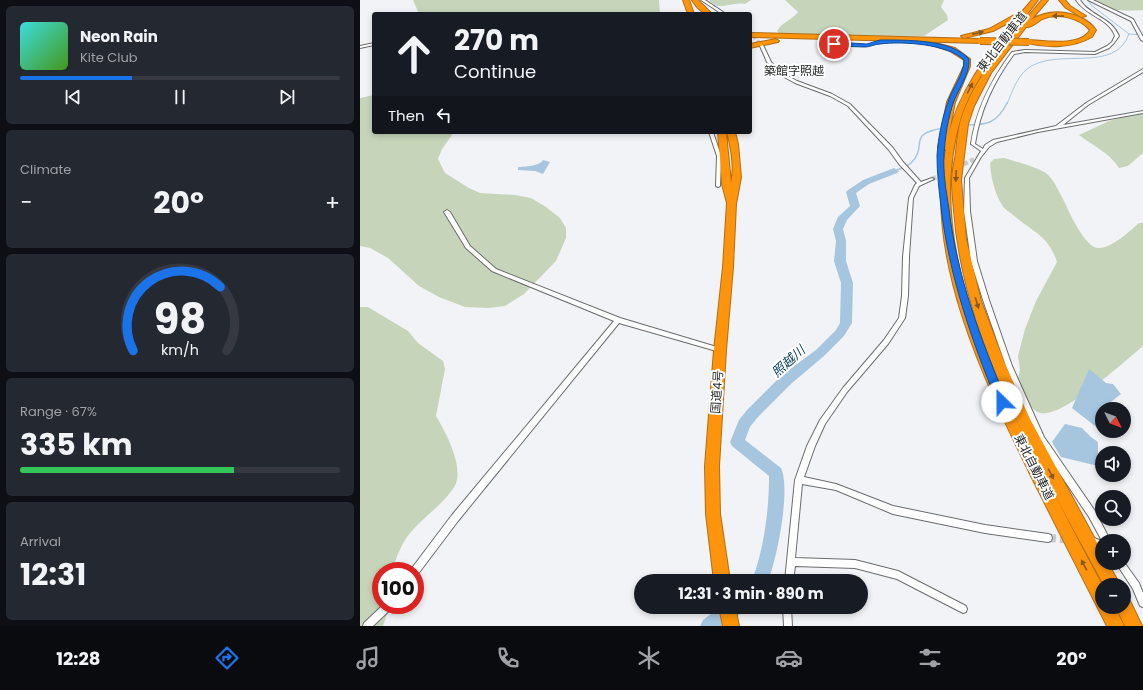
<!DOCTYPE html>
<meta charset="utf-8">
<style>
:root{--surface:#171b24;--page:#242831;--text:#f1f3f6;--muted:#9ea1a6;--line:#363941;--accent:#1a73e8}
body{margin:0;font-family:Poppins,"Noto Sans JP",sans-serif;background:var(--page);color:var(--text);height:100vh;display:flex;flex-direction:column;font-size:15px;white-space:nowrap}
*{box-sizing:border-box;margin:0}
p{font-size:13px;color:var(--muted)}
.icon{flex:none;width:22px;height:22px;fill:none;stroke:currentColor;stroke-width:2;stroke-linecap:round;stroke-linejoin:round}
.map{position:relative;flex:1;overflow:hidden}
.details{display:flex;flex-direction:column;gap:6px;padding:6px;background:#0d0f14;width:360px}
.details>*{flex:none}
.guide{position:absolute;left:12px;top:12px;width:380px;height:122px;border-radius:4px;box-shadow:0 2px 6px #0003;background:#171b24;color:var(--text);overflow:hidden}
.needle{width:26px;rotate:132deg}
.controls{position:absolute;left:735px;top:402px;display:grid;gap:8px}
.controls a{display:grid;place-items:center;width:36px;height:36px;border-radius:50%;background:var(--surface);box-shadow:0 2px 6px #0003;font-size:20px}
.speed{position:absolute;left:12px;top:562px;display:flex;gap:8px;font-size:20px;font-weight:700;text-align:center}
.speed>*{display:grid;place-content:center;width:52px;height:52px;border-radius:50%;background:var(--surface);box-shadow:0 2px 6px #0003;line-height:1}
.speed .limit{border:6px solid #d22;background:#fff;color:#111}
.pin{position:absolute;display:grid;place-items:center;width:34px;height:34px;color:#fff;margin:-17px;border:2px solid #fff;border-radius:50%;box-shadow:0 1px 4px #0007}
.me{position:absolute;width:44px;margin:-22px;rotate:337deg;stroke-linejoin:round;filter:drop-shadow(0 0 3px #0008)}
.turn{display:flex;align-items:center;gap:14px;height:84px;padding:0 16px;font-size:18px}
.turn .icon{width:52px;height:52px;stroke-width:2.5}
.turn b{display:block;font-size:28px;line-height:34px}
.then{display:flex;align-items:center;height:38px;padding:0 16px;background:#0003;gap:8px;font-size:15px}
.big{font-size:30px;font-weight:700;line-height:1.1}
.details .card{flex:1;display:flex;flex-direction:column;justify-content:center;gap:6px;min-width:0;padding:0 14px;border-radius:6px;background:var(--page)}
.details .dial{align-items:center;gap:0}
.dial svg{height:104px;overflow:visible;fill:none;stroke:var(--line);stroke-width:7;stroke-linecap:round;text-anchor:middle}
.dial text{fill:var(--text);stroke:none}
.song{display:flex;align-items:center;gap:12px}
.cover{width:48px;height:48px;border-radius:6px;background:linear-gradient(135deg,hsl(180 70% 55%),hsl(100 70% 35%))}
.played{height:4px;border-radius:2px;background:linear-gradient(90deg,var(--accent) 35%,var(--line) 35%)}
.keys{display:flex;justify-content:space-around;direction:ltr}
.heat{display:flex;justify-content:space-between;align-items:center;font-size:22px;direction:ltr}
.charge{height:6px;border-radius:3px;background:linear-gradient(90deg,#34c759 67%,var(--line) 0)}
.trip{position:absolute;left:274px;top:574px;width:234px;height:40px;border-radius:20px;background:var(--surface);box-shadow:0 2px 6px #0003;font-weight:700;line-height:40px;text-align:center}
.tabs{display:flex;height:64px;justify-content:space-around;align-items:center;background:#090b0e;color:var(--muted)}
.tabs .icon{width:28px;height:28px}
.tabs .current{color:var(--accent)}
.tabs b{font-size:18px;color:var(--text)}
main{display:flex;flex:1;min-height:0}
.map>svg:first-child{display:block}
.green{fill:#c6d5ba}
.water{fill:#a6c6e0}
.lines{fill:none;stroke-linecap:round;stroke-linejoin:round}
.stream-far1{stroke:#a6c6e0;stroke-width:1}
.stream{stroke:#a6c6e0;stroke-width:1.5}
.river{fill:#a6c6e0;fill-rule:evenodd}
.street-tunnel-far2{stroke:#c9cacd;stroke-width:3.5;stroke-dasharray:3.5 2;stroke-linecap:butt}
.street-tunnel-far1{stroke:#c9cacd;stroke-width:4.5;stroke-dasharray:4.5 2.5;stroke-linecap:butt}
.street-tunnel{stroke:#c9cacd;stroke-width:8;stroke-dasharray:8 4;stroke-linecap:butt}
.street-casing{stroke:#6a6c6e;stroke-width:2}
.highway-casing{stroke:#b26e16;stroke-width:2}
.street{fill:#fff;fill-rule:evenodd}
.highway{fill:#fd940b;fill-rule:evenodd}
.highway-bridge-casing{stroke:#b26e16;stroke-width:8;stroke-linecap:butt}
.highway-bridge{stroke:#fd940b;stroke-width:6}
.oneway{fill:#87591c}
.route{fill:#1a73e8;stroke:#114b97}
.labels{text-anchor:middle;stroke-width:4;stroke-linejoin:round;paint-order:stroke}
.street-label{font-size:12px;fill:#272829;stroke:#fff}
.far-quarter-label{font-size:12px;fill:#272829;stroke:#fff}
.water-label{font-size:13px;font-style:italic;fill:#043b5e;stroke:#fff}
</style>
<main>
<section class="details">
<div class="card">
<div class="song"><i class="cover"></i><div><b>Neon Rain</b><p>Kite Club</p></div></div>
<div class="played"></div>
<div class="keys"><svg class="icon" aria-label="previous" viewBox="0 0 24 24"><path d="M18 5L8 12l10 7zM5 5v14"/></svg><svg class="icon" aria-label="pause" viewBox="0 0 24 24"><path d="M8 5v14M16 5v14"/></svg><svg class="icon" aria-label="next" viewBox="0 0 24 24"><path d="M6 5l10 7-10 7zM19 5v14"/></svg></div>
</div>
<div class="card"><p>Climate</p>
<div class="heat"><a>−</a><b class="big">20°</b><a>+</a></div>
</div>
<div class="card dial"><svg viewBox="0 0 100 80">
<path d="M14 69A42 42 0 1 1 86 69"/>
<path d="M14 69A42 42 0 0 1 81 20" stroke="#1a73e8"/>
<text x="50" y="56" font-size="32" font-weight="700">98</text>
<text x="50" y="72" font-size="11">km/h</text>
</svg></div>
<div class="card"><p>Range · 67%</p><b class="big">335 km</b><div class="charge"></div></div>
<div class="card"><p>Arrival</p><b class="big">12:31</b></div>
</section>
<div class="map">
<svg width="783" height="626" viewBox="0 0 783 626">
<rect width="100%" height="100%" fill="#f2f3f6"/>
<g class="green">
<polygon points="53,0 299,0 300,14 59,14"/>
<path d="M349 0H391L385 4C370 1 360 13 349 0Z"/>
<path d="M425 0H584L581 7 587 15 588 20 564 36 421 35 417 31C422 22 432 20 438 12Z"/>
<path d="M735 0H783V10C767 11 750 12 736 4Z"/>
<polygon points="14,95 14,132 94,132 82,149 78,159 85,173 109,188 120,193 155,195 171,198 186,207 200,218 206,228 206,238 196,261 164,294 145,306 129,308 105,307 79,297 59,286 28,258 10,248 0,246 0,98"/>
<path d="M783 111V153L768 166 759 168C750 153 732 145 719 135L749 121Z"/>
<path d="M644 158C654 161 680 168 687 174 694 180 698 190 702 197 708 209 724 247 738 248 751 249 770 231 779 223H783V346C765 361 702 419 680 413 669 410 664 392 657 383L660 370 658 356 665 329 676 301 697 262C688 235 674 233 653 215 650 212 644 209 642 205 634 192 631 177 630 163L634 159Z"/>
<path d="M0 307H8L48 331 58 343 83 361 85 369 76 416C85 431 101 461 97 480 94 496 62 518 51 532 42 542 36 558 32 571H21V605H30L23 626H0Z"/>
</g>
<g class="water">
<path d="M183 160 190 162 183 174 175 171 158 170V167C165 167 180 166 183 160Z"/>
<polygon points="729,369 746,383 753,384 761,394 747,405 746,409 742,409 742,431 748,431 749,437 712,408"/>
<polygon points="705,424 722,428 731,437 738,442 738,466 701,457 692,442"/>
</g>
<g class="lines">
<g class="stream-far1">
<polyline points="728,0 731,5 769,34 783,35"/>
<path d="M647 104C652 92 657 77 667 69 696 46 755 75 769 34"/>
</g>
<g class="stream">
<path d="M606 125C628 125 637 123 647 103"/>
<path d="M534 171C540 169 547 167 551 163 569 146 545 134 584 128"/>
</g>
<g class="river">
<path d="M534 168 539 171 537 173 509 184 496 193 500 206 487 220 483 229 486 241V261L493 283 492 323 484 336 464 356 432 383 397 418 390 427 385 440 421 468C431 489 417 559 408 581H392C404 548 409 511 409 476L372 446 370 442 379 420 387 410 422 375 456 350 476 330 480 323 481 283 474 261 476 241 473 229 478 217 490 206 486 192 488 190 503 180Z"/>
<polygon points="360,607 384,607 381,613 364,626 340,626 343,620"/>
</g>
<polyline class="street-tunnel-far2" points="390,32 402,46"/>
<polyline class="street-tunnel-far1" points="572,179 619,157"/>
<polyline class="street-tunnel" points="688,538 728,541"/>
<g class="street-casing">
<g id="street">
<polygon points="341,0 345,0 366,14 362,14"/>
<path d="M716 0H720C730 16 751 17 759 36L754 43 749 48 735 54 665 52 654 54C634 81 620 110 615 144L623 149 625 145 633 140 696 126 726 103 783 69V72L728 105 703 125 783 111V113L678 132 637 142 629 147 621 157 609 178 610 211 617 261 629 300 652 366 684 437 735 511 749 538 750 541H742V549L731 545 730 542 731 539 734 538 742 541 729 517 678 441 646 366 623 300 611 261 604 211 605 178 621 151 611 144C616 109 631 80 652 52L665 50 735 52 747 46 752 42 755 36C749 18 727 17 716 0Z"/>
<polygon points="728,0 733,0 773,19 783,37 783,41 781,40 771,21"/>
<polygon points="14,43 14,45 0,48 0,46"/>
<polygon points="401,45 403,45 411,62 419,71 437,81 472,94 490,104 533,148 543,162 561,182 572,178 574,179 559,186 553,198 549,257 548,296 545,318 528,344 487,392 465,424 455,446 444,477 476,484 533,506 625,525 688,534 691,535 692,538 691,541 688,542 625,533 533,514 476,490 442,484 435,558 495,560 538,571 606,606 607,609 606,612 603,613 537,579 495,568 435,566 433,581 425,581 435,480 447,446 460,420 483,388 524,340 539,318 542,296 543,257 549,198 555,185 557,183 539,164 529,150 488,106 470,96 435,83 417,73 407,62 400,46"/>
<polygon points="349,132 353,132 361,156 360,186 358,187 356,186 357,156"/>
<polygon points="87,210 90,212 110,246 136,269 260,318 360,348 362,348 363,350 362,352 360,352 259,323 98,521 58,574 55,575 55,571 51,571 52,568 92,515 254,321 132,271 106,248 84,212"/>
<polygon points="764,562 779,583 783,593 783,607 780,606 773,589 756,563 764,563"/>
<polygon points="23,605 33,605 32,608 13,626 3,626 4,623"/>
<polygon points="423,607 431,607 432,626 424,626"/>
</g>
</g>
<g class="highway-casing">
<g id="highway">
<polygon points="323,0 329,0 334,14 328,14"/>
<path d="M332 0H338L352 14C342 14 337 8 332 0Z"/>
<path d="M672 0H678C649 39 612 76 599 124 567 241 628 366 681 468 701 507 721 546 742 585V607H755L764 626H747C722 577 696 526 671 476 625 382 563 255 586 149L582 150 578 148 587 102 604 66V60L590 51 572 45 575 43 595 48 610 59V66L595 102 588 138C598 91 628 54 657 18L633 31 604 38 601 36 629 29 656 14H660Z"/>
<path d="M682 0H688L671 20C691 7 722 11 736 30L732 37C713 48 688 48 667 43L666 42 669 40C685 41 721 47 730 30 720 18 697 12 682 19 677 22 672 28 666 27L631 73 614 106 608 124 601 180 606 239 621 301 644 362 671 421 742 552V563H748L760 585H744C682 471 603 341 594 210 593 200 592 190 592 181 592 171 595 161 596 152 597 142 598 132 600 123 614 75 651 37 682 0Z"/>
<polygon points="699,0 705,0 710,6 726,16 721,17 706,8"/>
<polygon points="390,33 620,39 623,41 620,43 390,37"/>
<polygon points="416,39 419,41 418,42 390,48 390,44"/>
<path d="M358 132H366L371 183C375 167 371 147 367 132H375L378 144 381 177 376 204 373 267 366 350 359 466 360 514 370 581H354L346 514 345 466 354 350 363 267 367 203 362 184Z"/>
<polygon points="764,599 770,601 782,626 765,626 756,607 764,607"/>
<polygon points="359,607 375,607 379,626 363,626"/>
</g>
</g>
<use href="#street" class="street"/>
<use href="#highway" class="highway"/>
<g class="highway-bridge-casing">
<polyline id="highway-bridge" points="620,41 669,42"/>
</g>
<use href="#highway-bridge" class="highway-bridge"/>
</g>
<defs><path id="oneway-solid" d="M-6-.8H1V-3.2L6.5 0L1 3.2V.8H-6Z"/></defs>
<g class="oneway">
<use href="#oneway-solid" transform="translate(698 16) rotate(-179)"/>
<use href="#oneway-solid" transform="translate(618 33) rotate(-13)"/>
<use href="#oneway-solid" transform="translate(610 88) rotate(-63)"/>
<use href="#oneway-solid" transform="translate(596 176) rotate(92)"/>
<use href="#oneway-solid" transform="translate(617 303) rotate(73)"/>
<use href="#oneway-solid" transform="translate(691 474) rotate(62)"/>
<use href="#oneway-solid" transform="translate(724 565) rotate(-118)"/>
</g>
<path class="route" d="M520 40C545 40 592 39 609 59 610 74 599 88 594 101 588 117 585 138 584 155 583 173 586 191 589 209 597 277 621 340 647 402L646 406 642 407 639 406 637 402C611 339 589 275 581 207 579 190 577 173 577 156 578 139 582 118 588 102 592 88 604 75 604 60 588 44 542 41 520 44 515 44 510 47 505 47 495 47 484 46 474 46L471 44 474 42 507 44Z"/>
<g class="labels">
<g class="street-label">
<text transform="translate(642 42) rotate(-52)" y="4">東北自動車道</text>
<text transform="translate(357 392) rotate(-86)" y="4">国道4号</text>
<text transform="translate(674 467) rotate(63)" y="4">東北自動車道</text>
</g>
<g class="far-quarter-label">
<text x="434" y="75">築館字照越</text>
</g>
<g class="water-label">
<text transform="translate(428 361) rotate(-42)" y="5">照越川</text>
</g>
</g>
</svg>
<div class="controls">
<a><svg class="needle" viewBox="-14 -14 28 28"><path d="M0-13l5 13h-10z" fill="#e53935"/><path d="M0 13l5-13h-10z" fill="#9ea1a6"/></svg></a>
<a><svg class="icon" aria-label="sound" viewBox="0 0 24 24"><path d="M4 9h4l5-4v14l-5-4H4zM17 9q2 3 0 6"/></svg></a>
<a><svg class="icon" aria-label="search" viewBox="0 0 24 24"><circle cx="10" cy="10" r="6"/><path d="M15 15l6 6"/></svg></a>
<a>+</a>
<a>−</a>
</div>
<div class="speed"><div class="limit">100</div></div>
<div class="pin" style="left:474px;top:44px;background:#d93025"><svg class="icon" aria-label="arrive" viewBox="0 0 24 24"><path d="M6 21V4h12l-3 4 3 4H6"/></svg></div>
<svg class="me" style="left:642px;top:402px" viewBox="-20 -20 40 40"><circle r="19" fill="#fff"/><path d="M0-13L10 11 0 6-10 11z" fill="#1a73e8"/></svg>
<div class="trip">12:31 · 3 min · 890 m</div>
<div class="guide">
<div class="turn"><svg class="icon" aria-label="ahead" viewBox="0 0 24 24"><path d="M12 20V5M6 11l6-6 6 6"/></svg><div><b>270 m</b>Continue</div></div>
<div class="then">Then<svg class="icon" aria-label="left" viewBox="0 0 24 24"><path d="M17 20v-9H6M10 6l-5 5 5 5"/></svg></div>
</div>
</div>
</main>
<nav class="tabs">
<b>12:28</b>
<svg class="icon current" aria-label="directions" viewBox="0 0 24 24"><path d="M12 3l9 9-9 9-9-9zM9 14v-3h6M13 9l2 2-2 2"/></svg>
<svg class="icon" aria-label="music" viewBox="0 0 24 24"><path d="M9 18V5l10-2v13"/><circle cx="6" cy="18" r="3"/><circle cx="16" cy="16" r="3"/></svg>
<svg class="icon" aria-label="phone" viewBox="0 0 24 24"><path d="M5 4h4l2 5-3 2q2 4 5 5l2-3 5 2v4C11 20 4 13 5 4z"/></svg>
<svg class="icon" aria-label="climate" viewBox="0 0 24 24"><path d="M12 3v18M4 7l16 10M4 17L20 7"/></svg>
<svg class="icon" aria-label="car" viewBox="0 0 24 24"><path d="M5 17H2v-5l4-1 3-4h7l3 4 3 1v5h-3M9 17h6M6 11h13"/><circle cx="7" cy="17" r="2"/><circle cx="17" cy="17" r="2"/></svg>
<svg class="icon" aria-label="filters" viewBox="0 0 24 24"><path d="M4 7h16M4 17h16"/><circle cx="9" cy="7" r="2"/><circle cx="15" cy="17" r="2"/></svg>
<b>20°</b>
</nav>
